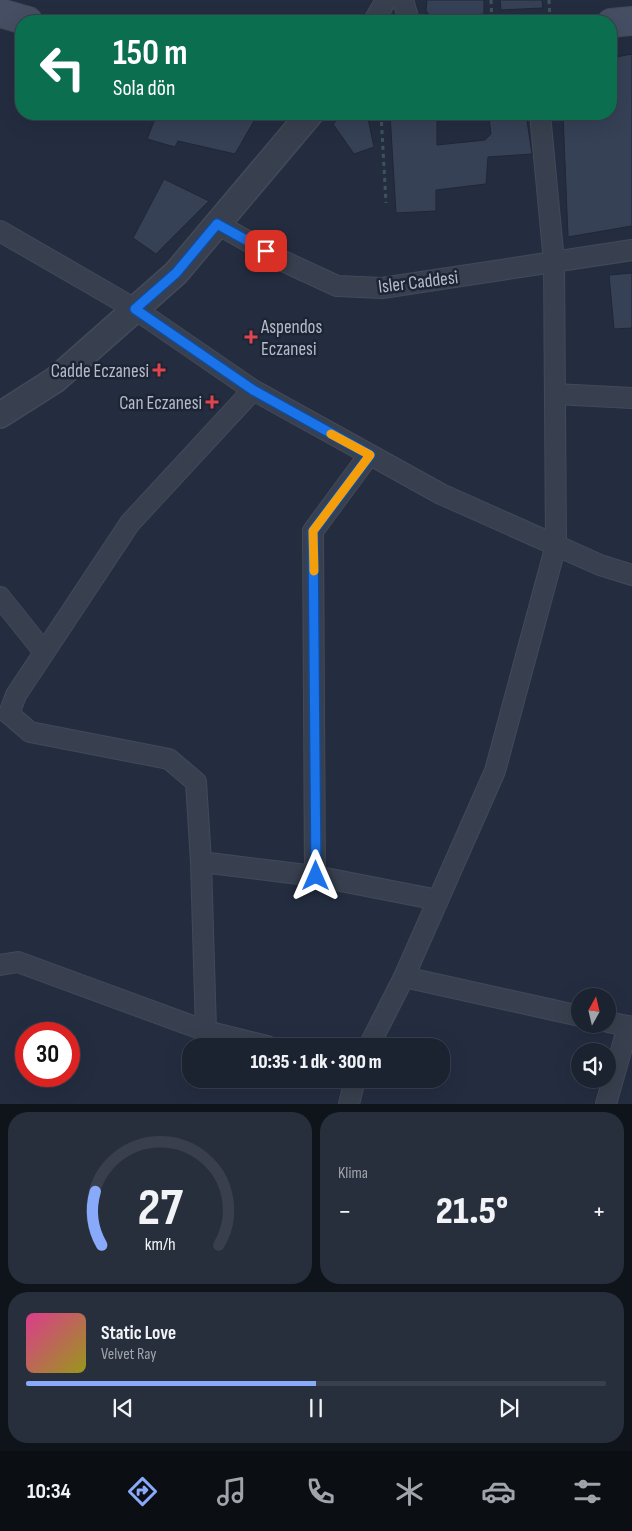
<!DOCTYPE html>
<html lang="tr">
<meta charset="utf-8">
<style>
:root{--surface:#1b2230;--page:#282f3c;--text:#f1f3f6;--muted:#a0a4ab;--line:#393f4c;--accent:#89aafa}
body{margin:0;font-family:"Sofia Sans Condensed",sans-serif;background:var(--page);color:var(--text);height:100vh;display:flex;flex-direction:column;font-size:19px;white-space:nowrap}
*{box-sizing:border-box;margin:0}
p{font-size:16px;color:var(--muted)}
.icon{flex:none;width:28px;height:28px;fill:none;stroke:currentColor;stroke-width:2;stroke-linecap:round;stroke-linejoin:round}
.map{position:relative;height:1104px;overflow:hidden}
.details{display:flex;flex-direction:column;gap:8px;padding:8px;background:#0f131a;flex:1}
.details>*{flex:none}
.guide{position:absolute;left:15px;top:15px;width:602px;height:105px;border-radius:20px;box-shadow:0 5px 20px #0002,0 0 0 1px var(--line);background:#0b6e4f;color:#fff;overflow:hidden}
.needle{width:32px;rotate:8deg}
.buttons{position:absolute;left:571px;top:988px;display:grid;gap:10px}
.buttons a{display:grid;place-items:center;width:45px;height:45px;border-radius:50%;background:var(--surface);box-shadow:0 5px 20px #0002,0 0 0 1px var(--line);font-size:25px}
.speed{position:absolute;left:15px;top:1022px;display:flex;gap:10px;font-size:25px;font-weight:700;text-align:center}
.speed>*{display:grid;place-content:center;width:65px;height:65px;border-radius:50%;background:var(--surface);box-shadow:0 5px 20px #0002,0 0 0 1px var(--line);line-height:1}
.speed .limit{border:8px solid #d22;background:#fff;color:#111}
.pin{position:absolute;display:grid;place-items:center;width:42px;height:42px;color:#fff;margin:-21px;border-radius:10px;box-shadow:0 2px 8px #0006}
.me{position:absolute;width:55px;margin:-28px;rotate:0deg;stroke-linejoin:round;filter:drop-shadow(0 0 4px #0008)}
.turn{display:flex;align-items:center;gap:18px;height:105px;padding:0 15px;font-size:22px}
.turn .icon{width:65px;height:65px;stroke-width:2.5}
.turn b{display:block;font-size:35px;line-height:42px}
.big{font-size:38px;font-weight:800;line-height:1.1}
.details .tile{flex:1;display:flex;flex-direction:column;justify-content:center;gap:8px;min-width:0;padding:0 18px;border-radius:20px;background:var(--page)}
.details .dial{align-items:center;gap:0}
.dial svg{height:130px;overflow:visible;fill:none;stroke:var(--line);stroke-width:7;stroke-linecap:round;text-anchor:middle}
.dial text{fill:var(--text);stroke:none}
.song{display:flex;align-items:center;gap:15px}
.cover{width:60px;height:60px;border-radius:8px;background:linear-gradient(135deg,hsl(330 70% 55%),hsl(60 70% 35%))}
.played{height:5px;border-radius:2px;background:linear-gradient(90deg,var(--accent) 50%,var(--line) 50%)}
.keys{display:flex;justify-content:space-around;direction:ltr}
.heat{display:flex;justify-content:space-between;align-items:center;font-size:28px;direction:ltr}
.details .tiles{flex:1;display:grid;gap:8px;grid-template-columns:1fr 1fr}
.tile:last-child{grid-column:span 2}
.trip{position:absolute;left:182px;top:1038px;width:268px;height:50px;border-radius:20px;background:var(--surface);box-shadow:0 5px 20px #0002,0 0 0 1px var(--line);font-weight:800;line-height:50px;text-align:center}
.tab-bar{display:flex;height:80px;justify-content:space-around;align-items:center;background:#0b0e13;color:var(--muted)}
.tab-bar .icon{width:35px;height:35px}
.tab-bar .current{color:var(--accent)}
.tab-bar b{font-size:22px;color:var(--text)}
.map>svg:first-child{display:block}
.building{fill:#364156;stroke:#1f2737;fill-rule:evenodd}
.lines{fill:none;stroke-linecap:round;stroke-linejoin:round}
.minor-casing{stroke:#424958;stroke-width:22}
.tertiary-casing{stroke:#424958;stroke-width:28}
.secondary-casing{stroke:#424958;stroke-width:30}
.path{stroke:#3f5458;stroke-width:3;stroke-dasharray:4 4;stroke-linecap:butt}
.minor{stroke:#38404f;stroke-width:20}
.tertiary{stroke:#38404f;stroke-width:25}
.secondary{stroke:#464e63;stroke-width:28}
.route-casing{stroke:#114b97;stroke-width:12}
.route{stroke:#1a73e8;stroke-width:9}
.slow{stroke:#f59e0b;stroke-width:9}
.health-dot{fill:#e0444e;stroke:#1d2535;stroke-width:2}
.labels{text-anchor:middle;stroke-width:5;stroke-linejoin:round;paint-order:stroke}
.street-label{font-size:19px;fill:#b5bbca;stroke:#1d2535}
.poi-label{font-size:19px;fill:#b5bbca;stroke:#1d2535;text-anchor:end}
</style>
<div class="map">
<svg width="632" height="1104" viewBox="0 0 632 1104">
<rect width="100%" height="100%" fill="#242d40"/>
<g class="building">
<polygon points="427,0 484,0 484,14 432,18 426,11"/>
<polygon points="500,0 542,0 543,8 501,10"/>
<polygon points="632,54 632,226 568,237 563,114 611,114 611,58"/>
<polygon points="157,114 233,114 254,121 235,154 178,141 175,147 147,139"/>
<polygon points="344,114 367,114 374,147 354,154 333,124"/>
<path d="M390 114H526L532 154 488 157 486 184 436 190V211L396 213ZM489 118 491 134 485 140 437 145V121Z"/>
<polygon points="164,179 209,201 156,254 133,238"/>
<polygon points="632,273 632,328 614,329 609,275"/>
</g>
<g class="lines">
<g class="minor-casing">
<g id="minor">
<polyline points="403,0 409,21"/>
<polyline points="374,21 386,0"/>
<polyline points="217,224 283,261 337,286 382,288 632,250"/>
<polyline points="0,231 135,309 253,390 441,494 600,565 632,575"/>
<polyline points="555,394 632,398"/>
<polyline points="0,597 44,652"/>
<polyline points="201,862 315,876 438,900"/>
<polyline points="315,876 313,531 369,455"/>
<polyline points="0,965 18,962 206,1031 267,1046"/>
<polyline points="404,977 580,1016"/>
<polyline points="608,1022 632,1027"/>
<polyline points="206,1031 201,862 196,782 169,759 30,732 9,714 16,695 130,523 253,390"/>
<polyline points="369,1046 404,977 495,771 556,545 554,262 540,114"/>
<polyline points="349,1104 355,1079"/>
<polyline points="606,1104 628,1026"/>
</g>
</g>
<g class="tertiary-casing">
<polyline id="tertiary" points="0,415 55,380 176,273 310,114"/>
</g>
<g class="secondary-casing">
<g id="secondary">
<polyline points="0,13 28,21"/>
<polyline points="611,23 632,21"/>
</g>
</g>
<g class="path">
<polyline points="491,0 492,21"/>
<polyline points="549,0 550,21"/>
<polyline points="381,114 386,203"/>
</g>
<use href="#minor" class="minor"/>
<use href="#tertiary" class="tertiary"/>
<use href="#secondary" class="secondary"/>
</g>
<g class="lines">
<g class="route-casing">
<polyline id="route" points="266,251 217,224 176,273 135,309 253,390 370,455 313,531 316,876"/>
</g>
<use href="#route" class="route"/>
<polyline class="slow" points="314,571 313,531 370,455 331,434"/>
</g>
<g class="health-dot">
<path d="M248.5 329.5h5v5h5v5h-5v5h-5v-5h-5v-5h5z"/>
<path d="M156.5 362.5h5v5h5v5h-5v5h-5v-5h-5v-5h5z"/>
<path d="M209.5 394.5h5v5h5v5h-5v5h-5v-5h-5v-5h5z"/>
</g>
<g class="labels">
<g class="street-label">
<text transform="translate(418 281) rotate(-7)" y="7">Isler Caddesi</text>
</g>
<g class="poi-label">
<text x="261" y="333" text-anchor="start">Aspendos<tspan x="261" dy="22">Eczanesi</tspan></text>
<text x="149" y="377">Cadde Eczanesi</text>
<text x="202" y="409">Can Eczanesi</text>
</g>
</g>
</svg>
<div class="buttons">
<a><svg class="needle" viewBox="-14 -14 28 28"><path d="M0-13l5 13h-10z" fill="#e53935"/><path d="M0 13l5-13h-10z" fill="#a0a4ab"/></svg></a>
<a><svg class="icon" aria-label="sound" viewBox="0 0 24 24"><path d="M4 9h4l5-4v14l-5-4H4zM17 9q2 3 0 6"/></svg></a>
</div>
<div class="speed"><div class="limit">30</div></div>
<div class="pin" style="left:266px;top:251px;background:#d93025"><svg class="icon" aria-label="arrive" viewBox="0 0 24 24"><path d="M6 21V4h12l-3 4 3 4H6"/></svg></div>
<svg class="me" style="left:316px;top:876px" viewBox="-20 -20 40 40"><path d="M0-17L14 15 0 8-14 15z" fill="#1a73e8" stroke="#fff" stroke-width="4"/></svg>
<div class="trip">10:35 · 1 dk · 300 m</div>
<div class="guide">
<div class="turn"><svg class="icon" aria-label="left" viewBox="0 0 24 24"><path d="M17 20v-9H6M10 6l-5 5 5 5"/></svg><div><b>150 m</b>Sola dön</div></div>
</div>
</div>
<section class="details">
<div class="tiles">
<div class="tile dial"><svg viewBox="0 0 100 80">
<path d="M14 69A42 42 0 1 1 86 69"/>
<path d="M14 69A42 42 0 0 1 10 36" stroke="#89aafa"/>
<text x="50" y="56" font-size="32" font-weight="700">27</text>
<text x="50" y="72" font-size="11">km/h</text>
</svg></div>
<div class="tile"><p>Klima</p>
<div class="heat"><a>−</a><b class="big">21.5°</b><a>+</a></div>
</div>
<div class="tile">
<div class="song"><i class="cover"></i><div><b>Static Love</b><p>Velvet Ray</p></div></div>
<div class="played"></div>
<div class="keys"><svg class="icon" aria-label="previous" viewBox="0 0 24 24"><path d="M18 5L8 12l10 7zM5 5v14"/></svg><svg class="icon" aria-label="pause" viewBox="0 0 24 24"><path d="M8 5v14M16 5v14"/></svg><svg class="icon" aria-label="next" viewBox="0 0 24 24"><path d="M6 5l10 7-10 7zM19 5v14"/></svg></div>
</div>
</div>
</section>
<nav class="tab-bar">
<b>10:34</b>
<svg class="icon current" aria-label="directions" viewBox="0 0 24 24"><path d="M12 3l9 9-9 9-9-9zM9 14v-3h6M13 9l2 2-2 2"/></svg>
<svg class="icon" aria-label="music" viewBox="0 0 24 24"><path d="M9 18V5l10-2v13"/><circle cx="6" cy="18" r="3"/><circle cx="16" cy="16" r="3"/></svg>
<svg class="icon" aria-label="phone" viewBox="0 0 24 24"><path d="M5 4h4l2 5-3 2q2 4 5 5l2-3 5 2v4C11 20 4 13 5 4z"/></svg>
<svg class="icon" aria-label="climate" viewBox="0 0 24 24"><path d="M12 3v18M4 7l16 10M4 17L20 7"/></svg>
<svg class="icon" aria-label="car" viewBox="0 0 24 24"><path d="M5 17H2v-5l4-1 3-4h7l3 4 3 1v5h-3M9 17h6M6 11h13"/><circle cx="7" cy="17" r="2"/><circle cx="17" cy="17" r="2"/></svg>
<svg class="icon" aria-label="filters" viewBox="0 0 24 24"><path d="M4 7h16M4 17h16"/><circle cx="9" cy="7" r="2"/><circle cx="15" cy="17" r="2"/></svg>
</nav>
